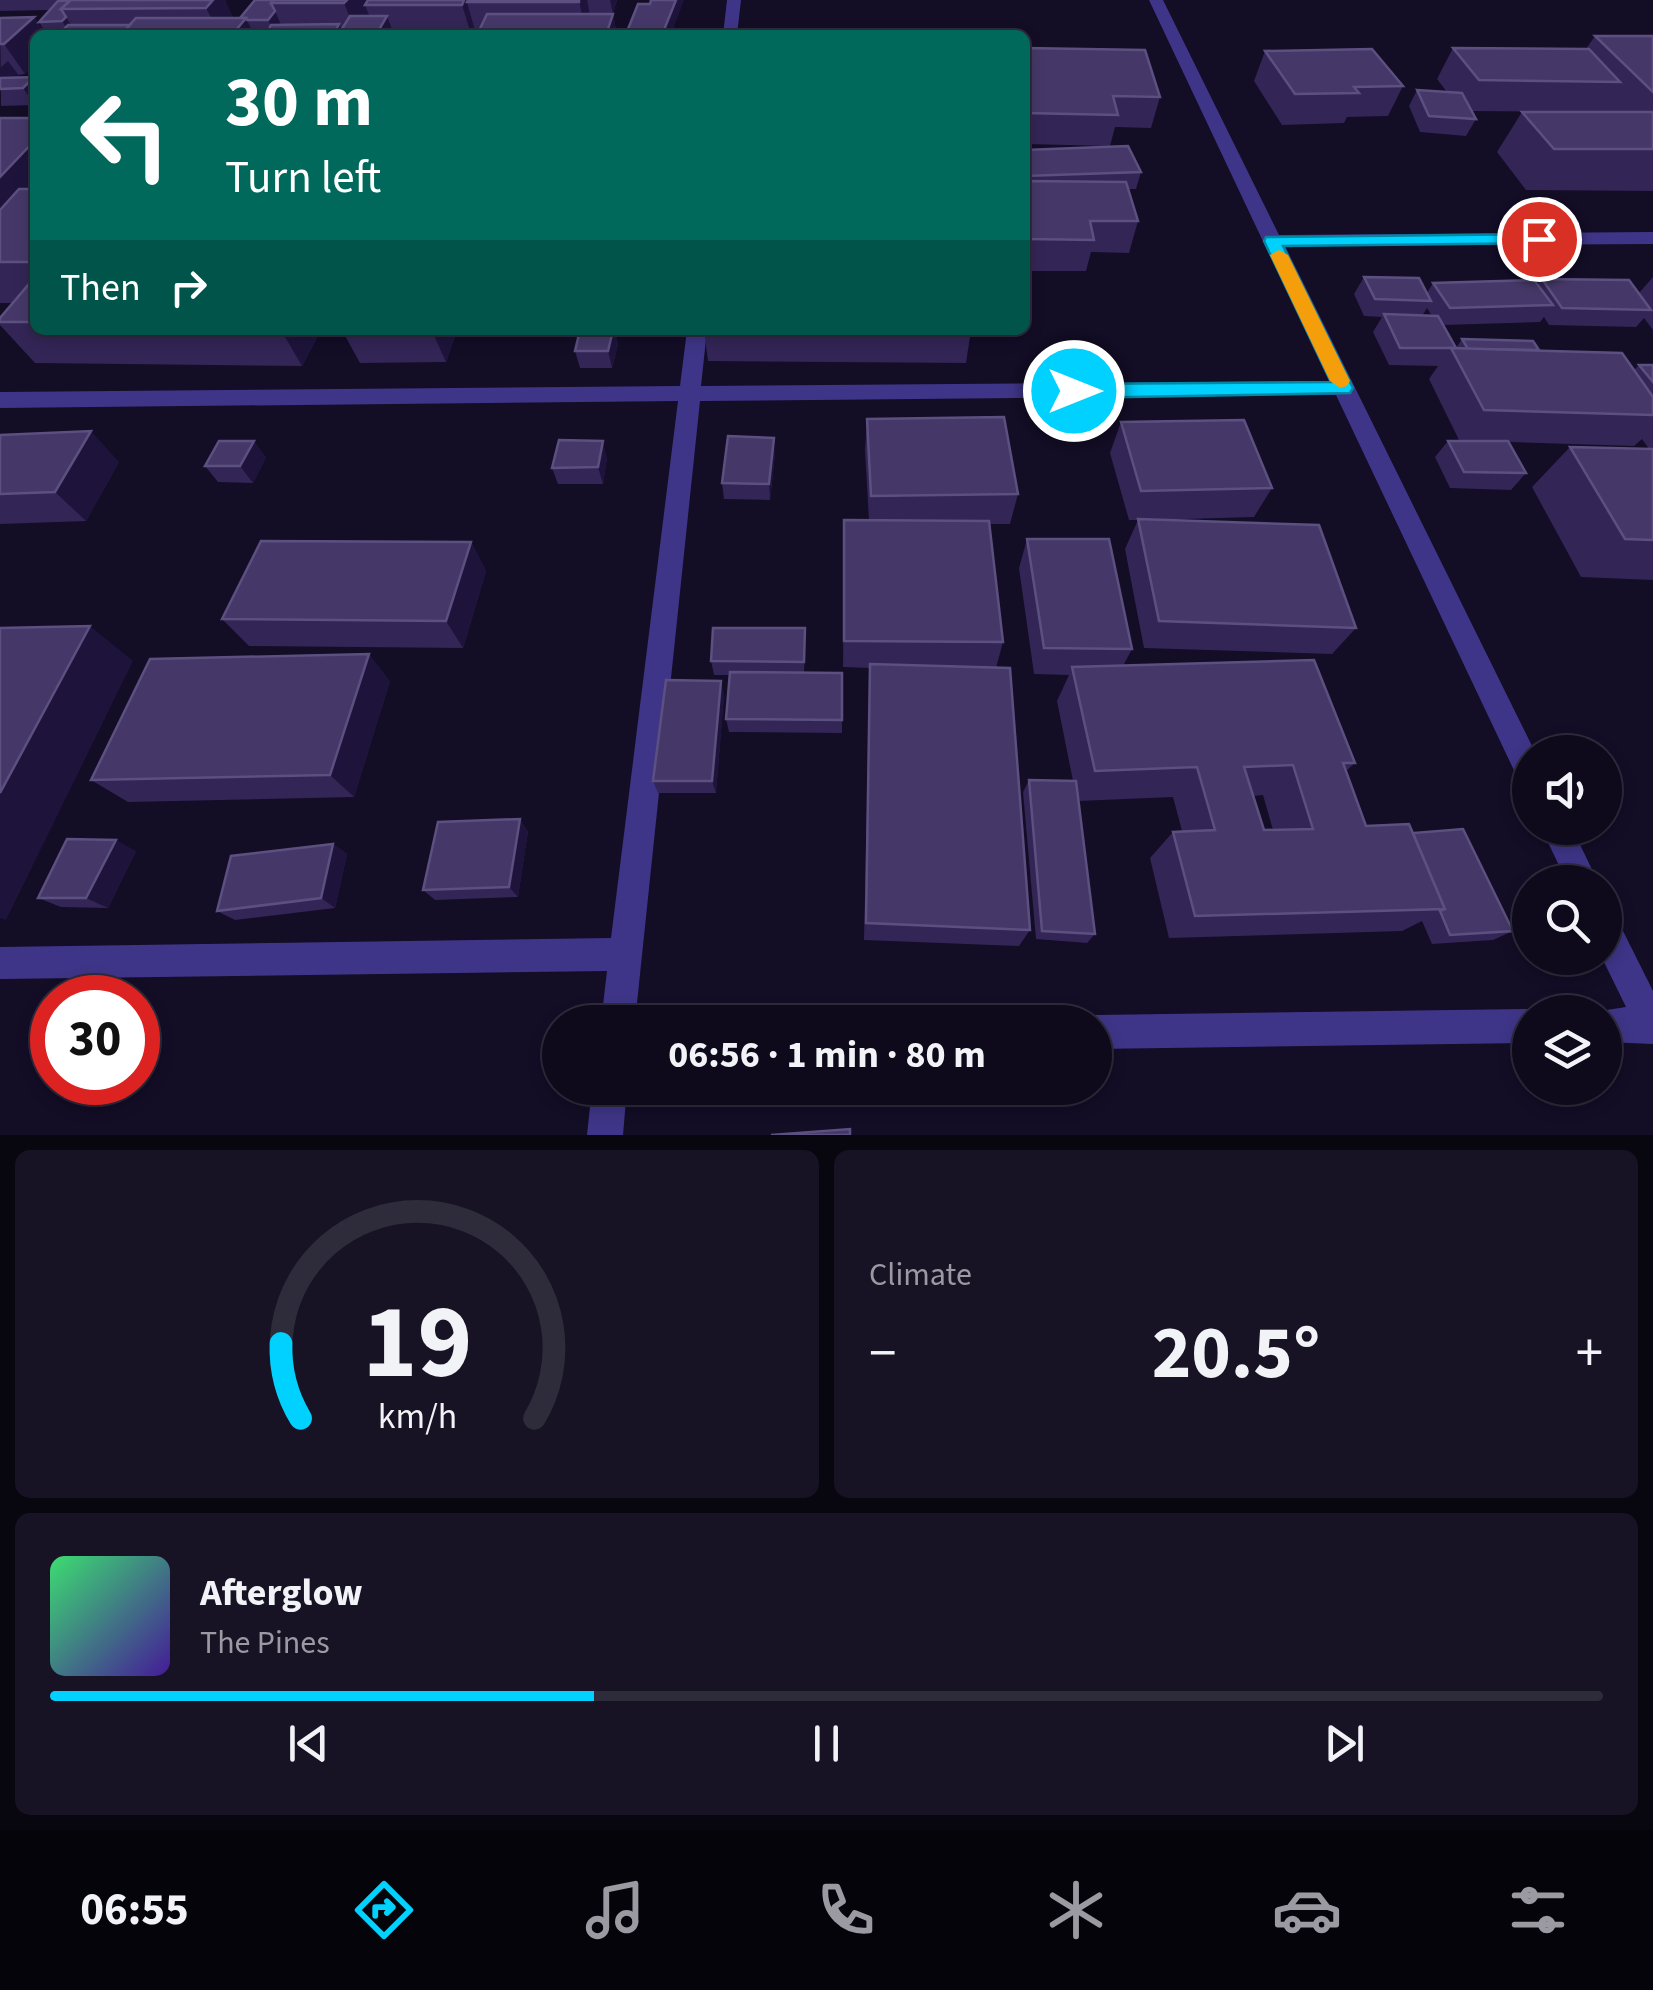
<!DOCTYPE html>
<meta charset="utf-8">
<style>
:root{--surface:#0e0a1c;--page:#171325;--text:#f1f3f6;--muted:#9b9aa3;--line:#2e2b3b;--accent:#00d1fe}
body{margin:0;font-family:"Source Sans 3",sans-serif;background:var(--page);color:var(--text);height:100vh;display:flex;flex-direction:column;font-size:38px;white-space:nowrap}
*{box-sizing:border-box;margin:0}
p{font-size:32px;color:var(--muted)}
.icon{flex:none;width:55px;height:55px;fill:none;stroke:currentColor;stroke-width:2;stroke-linecap:round;stroke-linejoin:round}
.map{position:relative;height:1135px;overflow:hidden}
.panel{display:flex;flex-direction:column;gap:15px;padding:15px;background:#08060f;flex:1}
.panel>*{flex:none}
.guide{position:absolute;left:30px;top:30px;width:1000px;height:305px;border-radius:15px;box-shadow:0 5px 15px #0003,0 0 0 2px var(--line);background:#00695c;color:#fff;overflow:hidden}
.tools{position:absolute;left:1512px;top:735px;display:grid;gap:20px}
.tools a{display:grid;place-items:center;width:110px;height:110px;border-radius:50%;background:var(--surface);box-shadow:0 5px 15px #0003,0 0 0 2px var(--line);font-size:50px}
.speed{position:absolute;left:30px;top:975px;display:flex;gap:20px;font-size:50px;font-weight:700;text-align:center}
.speed>*{display:grid;place-content:center;width:130px;height:130px;border-radius:50%;background:var(--surface);box-shadow:0 5px 15px #0003,0 0 0 2px var(--line);line-height:1}
.speed .limit{border:15px solid #d22;background:#fff;color:#111}
.pin{position:absolute;display:grid;place-items:center;width:85px;height:85px;color:#fff;margin:-42px;border:5px solid #fff;border-radius:50%;box-shadow:0 2px 10px #0007}
.me{position:absolute;width:110px;margin:-55px;rotate:90deg;stroke-linejoin:round;filter:drop-shadow(0 0 8px #0008)}
.turn{display:flex;align-items:center;gap:35px;height:210px;padding:0 30px;font-size:45px}
.turn .icon{width:130px;height:130px;stroke-width:2.5}
.turn b{display:block;font-size:70px;line-height:85px}
.then{display:flex;align-items:center;height:95px;padding:0 30px;background:#0003;gap:20px;font-size:38px}
.big{font-size:75px;font-weight:700;line-height:1.1}
.panel .widget{flex:1;display:flex;flex-direction:column;justify-content:center;gap:15px;min-width:0;padding:0 35px;border-radius:15px;background:var(--page)}
.panel .dial{align-items:center;gap:0}
.dial svg{height:260px;overflow:visible;fill:none;stroke:var(--line);stroke-width:7;stroke-linecap:round;text-anchor:middle}
.dial text{fill:var(--text);stroke:none}
.song{display:flex;align-items:center;gap:30px}
.cover{width:120px;height:120px;border-radius:15px;background:linear-gradient(135deg,hsl(140 70% 55%),hsl(260 70% 35%))}
.played{height:10px;border-radius:5px;background:linear-gradient(90deg,var(--accent) 35%,var(--line) 35%)}
.keys{display:flex;justify-content:space-around;direction:ltr}
.heat{display:flex;justify-content:space-between;align-items:center;font-size:55px;direction:ltr}
.panel .tiles{flex:1;display:grid;gap:15px;grid-template-columns:1fr 1fr}
.widget:last-child{grid-column:span 2}
.trip{position:absolute;left:542px;top:1005px;width:570px;height:100px;border-radius:50px;background:var(--surface);box-shadow:0 5px 15px #0003,0 0 0 2px var(--line);font-weight:700;line-height:100px;text-align:center}
.tabs{display:flex;height:160px;justify-content:space-around;align-items:center;background:#06040b;color:var(--muted)}
.tabs .icon{width:70px;height:70px}
.tabs .on{color:var(--accent)}
.tabs b{font-size:45px;color:var(--text)}
.map>svg:first-child{display:block}
.lines{fill:none;stroke-linecap:round;stroke-linejoin:round}
.minor{fill:#3f3588;fill-rule:evenodd}
.wall{fill:#332556;fill-rule:evenodd}
.shaded-wall{fill:#1e143b}
.building{fill:#453868;stroke:#5c5080;stroke-width:2.5;fill-rule:evenodd}
.route{fill:#00d1fe;stroke:#0088a5;stroke-width:2.5}
.slow{fill:#f59e0b}
</style>
<div class="map">
<svg width="1653" height="1135" viewBox="0 0 1653 1135">
<rect width="100%" height="100%" fill="#130d26"/>
<g class="lines">
<g class="minor">
<polygon points="727,0 741,0 737,35 723,35"/>
<polygon points="1149,0 1163,0 1279,235 1653,232 1653,244 1285,246 1535,752 1530,752 1530,787 1520,783 1336,395 700,401 635,1022 601,1022 607,971 0,979 0,947 611,938 678,401 0,408 0,392 680,386 687,330 707,330 701,386 1329,381"/>
<polygon points="1541,828 1572,828 1598,882 1567,882"/>
<polygon points="1605,912 1616,917 1653,991 1653,1044 1605,1042 1605,1012 1594,1012 1626,1007 1602,958"/>
<polygon points="1530,1009 1539,1012 1530,1012 1530,1043 1095,1049 1095,1022 1082,1022 1095,1015"/>
<polygon points="592,1088 627,1088 623,1135 587,1135"/>
</g>
</g>
<g class="wall">
<polygon points="0,0 225,0 233,18 240,18 255,0 617,0 613,14 617,35 477,35 478,32 476,32 474,27 471,34 47,35 39,22 48,12 48,10 0,11"/>
<polygon points="638,4 671,35 628,32 628,29"/>
<polygon points="34,17 46,35 35,35 35,65 25,74 18,75 20,77 34,77 35,78 35,105 1,106 0,18"/>
<polygon points="1595,36 1653,36 1653,191 1526,190 1497,152 1522,112 1588,112 1472,111 1476,119 1466,136 1420,132 1409,106 1417,90 1447,92 1437,79 1453,48 1586,49"/>
<polygon points="1025,48 1160,97 1151,128 1115,127 1110,146 1025,144"/>
<polygon points="1265,51 1403,86 1388,116 1347,117 1344,123 1282,125 1254,81"/>
<polygon points="0,118 35,118 35,322 13,303 0,303"/>
<polygon points="1025,150 1141,172 1136,189 1129,189 1138,221 1129,253 1091,252 1086,271 1025,271"/>
<path d="M1364 277 1427 293 1433 283 1537 285 1542 279 1639 293 1653 277V330L1644 318 1636 327 1549 325 1544 317 1540 322 1443 325 1456 348 1462 339 1539 350 1634 370 1639 365H1653V580L1581 577 1532 487 1570 447 1649 449 1642 439 1634 446 1508 442 1526 473 1511 490 1450 488 1435 457 1448 441 1459 440 1429 379 1438 366 1389 365 1373 332 1382 317 1364 316 1354 294ZM1427 308 1432 316H1422Z"/>
<polygon points="0,322 35,322 35,330 321,330 302,366 35,363 0,325"/>
<polygon points="344,330 457,330 446,362 360,363 343,332"/>
<polygon points="580,330 614,330 618,344 612,368 580,368 575,351"/>
<polygon points="704,330 971,330 966,363 708,361"/>
<polygon points="867,419 1018,494 1010,524 990,524 1003,642 996,668 1030,930 1019,946 864,940 870,668 843,667 844,549 869,520 865,450"/>
<polygon points="1121,422 1272,488 1254,517 1152,520 1356,628 1332,654 1144,648 1125,549 1138,520 1129,520 1110,453"/>
<polygon points="0,435 119,462 86,521 0,524"/>
<polygon points="775,454 770,500 724,499 722,483"/>
<polygon points="266,457 253,483 218,482 205,466"/>
<polygon points="607,458 603,484 558,484 552,468"/>
<path d="M1027 539 1132 649 1123 666 1355 763 1346 771 1366 826 1413 833 1513 931 1493 940 1432 944 1422 921 1402 931 1169 938 1150 858 1173 832 1182 831 1173 797 1078 801 1095 934 1087 943 1036 939 1023 792 1029 780 1073 781 1057 701 1069 675 1034 674 1019 568ZM1263 795 1273 830H1264L1253 796Z"/>
<polygon points="471,542 486,571 463,648 249,646 222,619"/>
<polygon points="805,643 804,673 842,673 842,733 729,732 726,719 729,675 714,675 711,661"/>
<polygon points="390,681 354,797 128,802 91,780"/>
<polygon points="724,695 716,793 658,793 653,781"/>
<polygon points="528,831 518,897 435,900 423,890"/>
<polygon points="333,844 347,854 335,908 235,920 217,911"/>
<polygon points="136,851 108,908 61,907 38,898"/>
</g>
<g class="shaded-wall">
<polygon points="213,0 225,0 235,21 220,35 206,8"/>
<polygon points="347,0 378,0 365,5 369,15 356,33 344,3"/>
<polygon points="464,0 480,0 467,2 474,27 471,34 462,5"/>
<polygon points="579,0 587,0 590,15 585,31"/>
<polygon points="610,0 617,0 613,14 617,35 606,35 613,14"/>
<polygon points="676,0 684,0 671,35 665,35 664,30"/>
<polygon points="275,11 282,27 273,31 268,20"/>
<polygon points="387,16 394,35 376,35"/>
<polygon points="34,17 46,35 35,35 35,65 25,74 4,44"/>
<polygon points="66,17 76,33 71,35 62,21"/>
<polygon points="246,18 254,35 232,35"/>
<polygon points="339,24 344,35 334,35 334,34"/>
<polygon points="8,61 20,77 6,90 0,82 0,68"/>
<polygon points="34,77 35,78 35,105 23,88"/>
<polygon points="35,140 35,216 0,256 0,177"/>
<polygon points="281,330 321,330 302,366"/>
<polygon points="432,330 457,330 446,362 432,331"/>
<polygon points="613,330 614,330 618,344 612,368 608,351"/>
<polygon points="91,431 119,462 86,521 55,492"/>
<polygon points="774,438 775,454 770,500 769,484"/>
<polygon points="254,441 266,457 253,483 240,466"/>
<polygon points="603,441 607,458 603,484 598,467"/>
<polygon points="471,542 486,571 463,648 446,621"/>
<polygon points="90,626 133,661 6,920 0,918 0,793"/>
<polygon points="369,654 390,681 354,797 330,775"/>
<polygon points="721,681 724,695 716,793 712,781"/>
<polygon points="520,819 528,831 518,897 509,887"/>
<polygon points="116,840 136,851 108,908 86,898"/>
<polygon points="333,844 347,854 335,908 321,898"/>
</g>
<g class="building">
<polygon points="70,0 61,9 66,17 62,21 39,22 58,1"/>
<polygon points="71,0 213,0 206,8 61,9"/>
<polygon points="255,0 273,0 271,3 275,11 268,20 247,20 246,18 240,18"/>
<polygon points="273,0 347,0 344,3 271,3"/>
<polygon points="368,0 464,0 462,5 365,5"/>
<polygon points="468,0 579,0 579,2 467,2"/>
<polygon points="651,0 676,0 664,30 628,29 638,4 650,4"/>
<polygon points="487,14 613,14 606,35 477,35"/>
<polygon points="350,16 387,16 376,35 338,35"/>
<polygon points="34,17 4,44 0,44 0,18"/>
<polygon points="136,18 246,18 232,35 120,35"/>
<polygon points="339,24 334,34 277,35 280,31 268,31 271,25"/>
<polygon points="68,25 130,25 120,35 58,35"/>
<polygon points="452,30 449,35 396,35 398,31"/>
<polygon points="903,30 934,31 934,35 903,35"/>
<polygon points="624,32 667,33 666,35 623,35"/>
<polygon points="1595,36 1653,36 1653,92"/>
<polygon points="1025,48 1145,50 1160,97 1113,96 1118,115 1025,113"/>
<polygon points="1453,48 1589,49 1620,82 1479,80"/>
<polygon points="1372,49 1403,86 1354,87 1359,93 1295,94 1265,51"/>
<polygon points="34,77 23,88 0,89 0,78"/>
<polygon points="1417,90 1462,93 1476,119 1429,116"/>
<polygon points="1522,112 1653,112 1653,149 1554,149"/>
<polygon points="0,118 35,118 35,140 0,177"/>
<polygon points="1128,146 1141,172 1025,176 1025,150"/>
<polygon points="1025,181 1126,182 1138,221 1090,221 1094,240 1028,239 1025,223"/>
<polygon points="19,189 35,189 35,262 0,262 0,210"/>
<polygon points="35,277 35,322 0,322 0,318"/>
<polygon points="1364,277 1419,278 1431,301 1375,299"/>
<polygon points="1542,279 1629,280 1651,310 1562,308"/>
<polygon points="1534,280 1553,305 1450,308 1433,283"/>
<polygon points="1384,314 1438,316 1456,348 1400,348"/>
<polygon points="344,330 432,330 343,332"/>
<polygon points="580,330 613,330 608,351 575,351"/>
<polygon points="724,330 971,330 971,332"/>
<polygon points="1462,339 1533,341 1539,350 1468,349"/>
<polygon points="1451,348 1622,353 1653,397 1653,415 1484,410"/>
<polygon points="1639,365 1653,365 1653,382"/>
<polygon points="1004,417 1018,494 871,496 867,419"/>
<polygon points="1244,420 1272,488 1141,491 1121,422"/>
<polygon points="91,431 55,492 0,494 0,435"/>
<polygon points="728,436 774,438 769,484 722,483"/>
<polygon points="559,440 603,441 598,467 552,468"/>
<polygon points="219,441 254,441 240,466 205,466"/>
<polygon points="1448,441 1508,441 1526,473 1464,472"/>
<polygon points="1570,447 1653,449 1653,540 1625,539"/>
<polygon points="1138,519 1319,525 1356,628 1159,621"/>
<polygon points="844,520 989,521 1003,642 844,641"/>
<polygon points="1027,539 1109,539 1132,649 1044,648"/>
<polygon points="261,541 471,542 446,621 222,619"/>
<polygon points="90,626 0,793 0,628"/>
<polygon points="713,628 805,628 804,662 711,661"/>
<polygon points="369,654 330,775 91,780 150,659"/>
<path d="M1314 660 1355 763H1343L1366 826 1409 824 1445 909 1195 916 1173 832 1215 830 1197 767 1095 771 1072 667ZM1293 765 1313 829 1264 830 1244 767Z"/>
<polygon points="870,664 1010,668 1030,930 866,923"/>
<polygon points="730,672 842,673 842,720 726,719"/>
<polygon points="666,680 721,681 712,781 653,781"/>
<polygon points="1029,780 1076,781 1095,934 1042,931"/>
<polygon points="520,819 509,887 423,890 438,822"/>
<polygon points="1463,829 1513,931 1450,935 1440,911 1445,909 1413,833"/>
<polygon points="67,839 116,840 86,898 38,898"/>
<polygon points="333,844 321,898 217,911 231,856"/>
<polygon points="850,1129 850,1135 771,1135"/>
</g>
<polygon class="route" points="1539,234 1547,239 1545,243 1283,246 1353,388 1350,393 1074,398 1064,391 1074,384 1331,382 1264,241 1266,237"/>
<polygon class="slow" points="1279,250 1288,255 1350,381 1347,386 1340,388 1330,381 1270,255"/>
</svg>
<div class="tools">
<a><svg class="icon" aria-label="sound" viewBox="0 0 24 24"><path d="M4 9h4l5-4v14l-5-4H4zM17 9q2 3 0 6"/></svg></a>
<a><svg class="icon" aria-label="search" viewBox="0 0 24 24"><circle cx="10" cy="10" r="6"/><path d="M15 15l6 6"/></svg></a>
<a><svg class="icon" aria-label="layers" viewBox="0 0 24 24"><path d="M12 4l9 5-9 5-9-5zM3 14l9 5 9-5"/></svg></a>
</div>
<div class="speed"><div class="limit">30</div></div>
<div class="pin" style="left:1539px;top:239px;background:#d93025"><svg class="icon" aria-label="arrive" viewBox="0 0 24 24"><path d="M6 21V4h12l-3 4 3 4H6"/></svg></div>
<svg class="me" style="left:1074px;top:391px" viewBox="-20 -20 40 40"><circle r="17" fill="#00d1fe" stroke="#fff" stroke-width="3"/><path d="M0-11L8 9 0 5-8 9z" fill="#fff"/></svg>
<div class="trip">06:56 · 1 min · 80 m</div>
<div class="guide">
<div class="turn"><svg class="icon" aria-label="left" viewBox="0 0 24 24"><path d="M17 20v-9H6M10 6l-5 5 5 5"/></svg><div><b>30 m</b>Turn left</div></div>
<div class="then">Then<svg class="icon" aria-label="right" viewBox="0 0 24 24"><path d="M7 20v-9h11M14 6l5 5-5 5"/></svg></div>
</div>
</div>
<section class="panel">
<div class="tiles">
<div class="widget dial"><svg viewBox="0 0 100 80">
<path d="M14 69A42 42 0 1 1 86 69"/>
<path d="M14 69A42 42 0 0 1 8 46" stroke="#00d1fe"/>
<text x="50" y="56" font-size="32" font-weight="700">19</text>
<text x="50" y="72" font-size="11">km/h</text>
</svg></div>
<div class="widget"><p>Climate</p>
<div class="heat"><a>−</a><b class="big">20.5°</b><a>+</a></div>
</div>
<div class="widget">
<div class="song"><i class="cover"></i><div><b>Afterglow</b><p>The Pines</p></div></div>
<div class="played"></div>
<div class="keys"><svg class="icon" aria-label="previous" viewBox="0 0 24 24"><path d="M18 5L8 12l10 7zM5 5v14"/></svg><svg class="icon" aria-label="pause" viewBox="0 0 24 24"><path d="M8 5v14M16 5v14"/></svg><svg class="icon" aria-label="next" viewBox="0 0 24 24"><path d="M6 5l10 7-10 7zM19 5v14"/></svg></div>
</div>
</div>
</section>
<nav class="tabs">
<b>06:55</b>
<svg class="icon on" aria-label="directions" viewBox="0 0 24 24"><path d="M12 3l9 9-9 9-9-9zM9 14v-3h6M13 9l2 2-2 2"/></svg>
<svg class="icon" aria-label="music" viewBox="0 0 24 24"><path d="M9 18V5l10-2v13"/><circle cx="6" cy="18" r="3"/><circle cx="16" cy="16" r="3"/></svg>
<svg class="icon" aria-label="phone" viewBox="0 0 24 24"><path d="M5 4h4l2 5-3 2q2 4 5 5l2-3 5 2v4C11 20 4 13 5 4z"/></svg>
<svg class="icon" aria-label="climate" viewBox="0 0 24 24"><path d="M12 3v18M4 7l16 10M4 17L20 7"/></svg>
<svg class="icon" aria-label="car" viewBox="0 0 24 24"><path d="M5 17H2v-5l4-1 3-4h7l3 4 3 1v5h-3M9 17h6M6 11h13"/><circle cx="7" cy="17" r="2"/><circle cx="17" cy="17" r="2"/></svg>
<svg class="icon" aria-label="filters" viewBox="0 0 24 24"><path d="M4 7h16M4 17h16"/><circle cx="9" cy="7" r="2"/><circle cx="15" cy="17" r="2"/></svg>
</nav>
